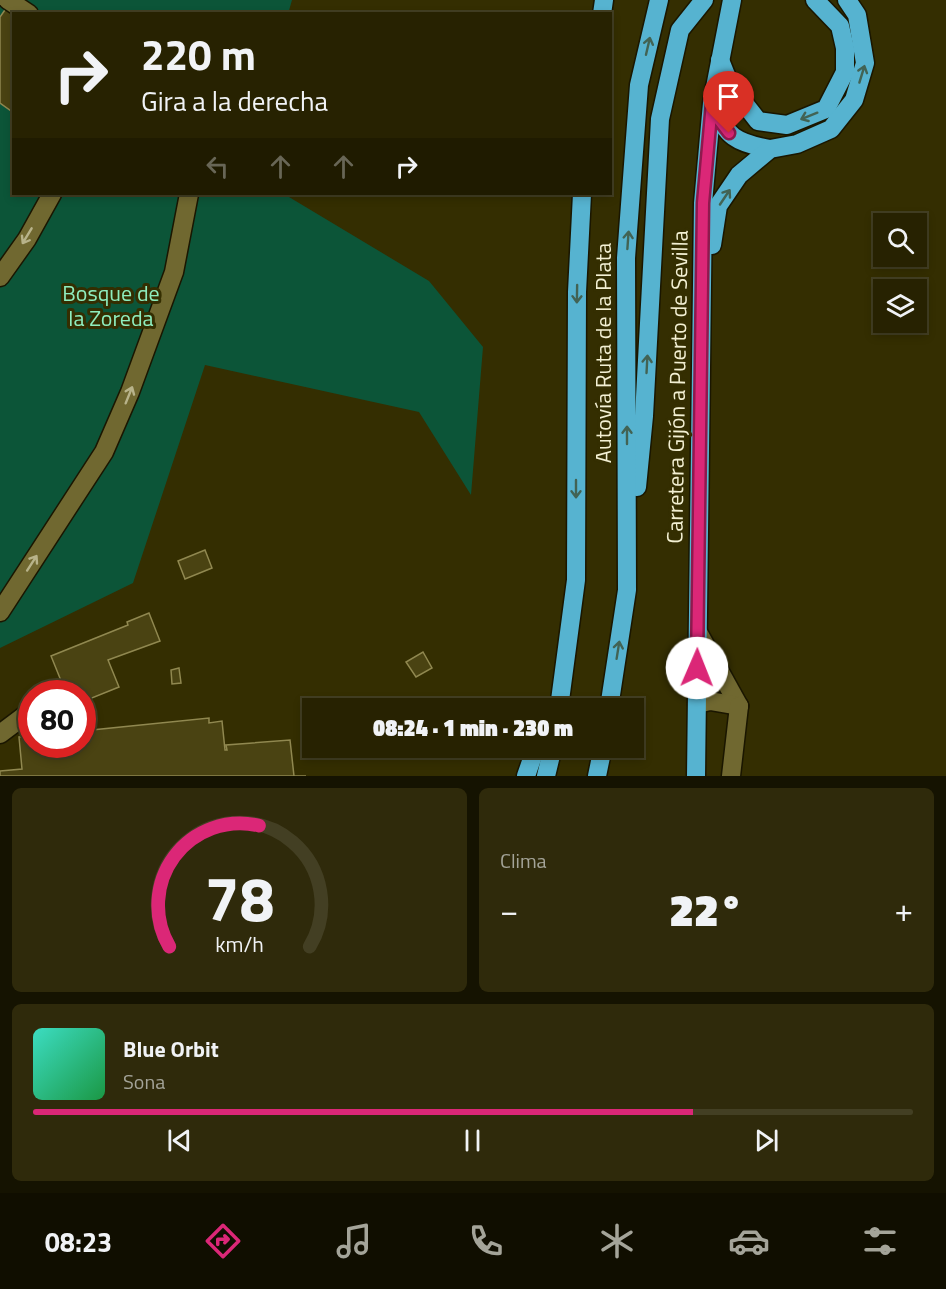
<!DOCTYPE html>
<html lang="es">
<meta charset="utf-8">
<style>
:root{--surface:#272201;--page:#2f2a0b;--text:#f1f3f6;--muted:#a4a499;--line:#433f23;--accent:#db2777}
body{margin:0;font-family:"Titillium Web",sans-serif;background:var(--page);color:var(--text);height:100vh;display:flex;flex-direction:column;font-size:22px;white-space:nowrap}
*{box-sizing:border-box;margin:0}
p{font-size:20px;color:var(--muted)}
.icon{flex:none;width:33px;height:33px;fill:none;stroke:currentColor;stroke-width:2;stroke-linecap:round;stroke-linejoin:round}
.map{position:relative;height:776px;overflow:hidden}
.side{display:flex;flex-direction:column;gap:12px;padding:12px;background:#151301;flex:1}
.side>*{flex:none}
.top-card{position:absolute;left:12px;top:12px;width:600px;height:183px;border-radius:0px;box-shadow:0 3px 9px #0003,0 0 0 2px var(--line);background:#272201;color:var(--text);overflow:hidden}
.tools{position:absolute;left:873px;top:213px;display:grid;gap:12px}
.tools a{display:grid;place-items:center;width:54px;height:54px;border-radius:0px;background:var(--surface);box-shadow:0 3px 9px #0003,0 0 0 2px var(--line);font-size:30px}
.speed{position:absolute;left:18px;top:680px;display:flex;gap:12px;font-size:30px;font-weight:700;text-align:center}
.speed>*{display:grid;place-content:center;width:78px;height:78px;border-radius:50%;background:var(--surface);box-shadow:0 3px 9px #0003,0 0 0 2px var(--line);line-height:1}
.speed .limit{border:9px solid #d22;background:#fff;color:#111}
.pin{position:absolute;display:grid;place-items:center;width:51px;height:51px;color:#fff;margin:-62px -26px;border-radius:50% 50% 50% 0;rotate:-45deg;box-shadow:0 0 6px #0007}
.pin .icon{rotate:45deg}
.me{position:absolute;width:66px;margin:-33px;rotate:1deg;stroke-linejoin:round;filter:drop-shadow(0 0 4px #0008)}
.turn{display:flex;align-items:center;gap:21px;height:126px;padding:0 30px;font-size:27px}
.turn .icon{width:78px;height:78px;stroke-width:2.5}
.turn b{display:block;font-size:42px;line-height:51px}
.lanes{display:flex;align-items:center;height:57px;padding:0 30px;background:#0003;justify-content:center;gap:30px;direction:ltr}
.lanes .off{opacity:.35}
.big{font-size:45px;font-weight:800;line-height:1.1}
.side .card{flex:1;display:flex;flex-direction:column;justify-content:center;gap:9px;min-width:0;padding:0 21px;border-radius:9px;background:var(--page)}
.side .dial{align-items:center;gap:0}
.dial svg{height:156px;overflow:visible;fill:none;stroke:var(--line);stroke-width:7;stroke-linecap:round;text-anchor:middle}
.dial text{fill:var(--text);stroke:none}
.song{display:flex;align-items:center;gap:18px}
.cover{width:72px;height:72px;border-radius:9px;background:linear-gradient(135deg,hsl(170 70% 55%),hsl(140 70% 35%))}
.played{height:6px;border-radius:3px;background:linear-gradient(90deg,var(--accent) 75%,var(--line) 75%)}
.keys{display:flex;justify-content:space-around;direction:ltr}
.heat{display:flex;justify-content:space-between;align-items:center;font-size:33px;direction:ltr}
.side .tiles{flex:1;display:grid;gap:12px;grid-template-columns:1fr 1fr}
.card:last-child{grid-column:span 2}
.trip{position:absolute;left:302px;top:698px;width:342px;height:60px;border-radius:0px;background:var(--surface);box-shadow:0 3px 9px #0003,0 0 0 2px var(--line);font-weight:800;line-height:60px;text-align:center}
.menu{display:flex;height:96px;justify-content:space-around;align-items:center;background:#100e00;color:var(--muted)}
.menu .icon{width:42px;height:42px}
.menu .active{color:var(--accent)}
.menu b{font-size:27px;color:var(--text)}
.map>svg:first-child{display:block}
.green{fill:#0c5538}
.building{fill:#4a4312;stroke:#908850;stroke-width:1.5}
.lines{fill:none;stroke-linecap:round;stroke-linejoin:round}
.minor-casing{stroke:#1a1600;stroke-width:21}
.highway-casing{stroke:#1a1600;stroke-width:21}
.minor{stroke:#706830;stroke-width:18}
.highway{stroke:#56b3d0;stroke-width:18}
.oneway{stroke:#426354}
.oneway2{stroke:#b8b38a}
.route-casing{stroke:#8e194d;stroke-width:15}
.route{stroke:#db2777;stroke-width:10}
.labels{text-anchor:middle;stroke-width:6;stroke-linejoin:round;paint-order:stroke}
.park-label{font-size:22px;fill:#8eedbe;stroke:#342e01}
.street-label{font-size:22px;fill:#f3f0d3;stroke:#342e01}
</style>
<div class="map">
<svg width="946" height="776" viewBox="0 0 946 776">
<rect width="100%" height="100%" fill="#342e01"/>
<polygon class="green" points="0,0 292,0 288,14 14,14 14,194 284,194 429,281 483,347 471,495 419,412 205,365 133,583 0,648"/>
<g class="building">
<polygon points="7,7 14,14 14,113 0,103 0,17"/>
<polygon points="205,550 212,568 185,579 178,561"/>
<polygon points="149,613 160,641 108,660 119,687 82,702 82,693 66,693 51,656 128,625 127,622"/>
<polygon points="423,652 432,668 416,677 406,662"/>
<polygon points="179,668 181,683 172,684 171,670"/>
<polygon points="409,700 410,708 364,708 363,705"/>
<polygon points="307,716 312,725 308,729 303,719"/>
<polygon points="209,718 209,723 222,721 225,750 227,750 226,745 290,740 294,776 306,776 0,776 0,771 22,769 19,737 32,736 32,744 82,744 82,731"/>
</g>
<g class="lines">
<g class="minor-casing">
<g id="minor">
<polyline points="8,0 29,14"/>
<polyline points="0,277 27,239 52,194"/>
<polyline points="0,612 104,452 130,392 174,272 189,194"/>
<polyline points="698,632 739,706"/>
<polyline points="697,704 710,701 739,706"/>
<polyline points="0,734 32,710"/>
<polyline points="731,776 739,706"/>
</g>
</g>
<g class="highway-casing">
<g id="highway">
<polyline points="602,14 604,0"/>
<polyline points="720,60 730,85 758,121 787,125 826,109 845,72 845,48 840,26 815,0"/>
<path d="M713 104C725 137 737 143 770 149"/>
<polyline points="712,245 718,206 739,175 770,149 797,144 831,129 854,100 865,63 857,15 847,0"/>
<polyline points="637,487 644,416 660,119 680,30 704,0"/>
<polyline points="559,708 576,580 577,292 582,194"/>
<polyline points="609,708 627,590 626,258 639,85 659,0"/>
<polyline points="526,776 536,747"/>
<polyline points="546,776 553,747"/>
<polyline points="597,776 603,747"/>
<polyline points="696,776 703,203 712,103 732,0"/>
</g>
</g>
<use href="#minor" class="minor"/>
<use href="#highway" class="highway"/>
</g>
<defs><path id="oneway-shaft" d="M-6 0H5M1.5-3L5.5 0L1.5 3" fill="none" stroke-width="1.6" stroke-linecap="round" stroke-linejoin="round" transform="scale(1.5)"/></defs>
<g class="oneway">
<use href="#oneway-shaft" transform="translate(648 46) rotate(-77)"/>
<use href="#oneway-shaft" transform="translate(862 74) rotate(-73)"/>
<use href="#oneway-shaft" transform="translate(809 116) rotate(158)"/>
<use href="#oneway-shaft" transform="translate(725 197) rotate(-56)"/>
<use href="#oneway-shaft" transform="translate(628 240) rotate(-86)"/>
<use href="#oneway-shaft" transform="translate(577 294) rotate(91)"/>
<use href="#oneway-shaft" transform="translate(647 364) rotate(-87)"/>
<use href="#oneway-shaft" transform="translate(627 435) rotate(-90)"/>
<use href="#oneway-shaft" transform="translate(576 489) rotate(90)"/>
<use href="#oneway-shaft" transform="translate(618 650) rotate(-81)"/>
</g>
<g class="oneway2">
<use href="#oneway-shaft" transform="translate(27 236) rotate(121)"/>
<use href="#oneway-shaft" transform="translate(129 395) rotate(-68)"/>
<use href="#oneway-shaft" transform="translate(32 563) rotate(-57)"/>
</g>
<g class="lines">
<g class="route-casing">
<polyline id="route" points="697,668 703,203 712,103 719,120 729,133"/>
</g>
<use href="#route" class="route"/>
</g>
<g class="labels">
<g class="park-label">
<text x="111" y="301">Bosque de<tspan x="111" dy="25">la Zoreda</tspan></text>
</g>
<g class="street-label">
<text transform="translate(603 353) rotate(-90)" y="8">Autovía Ruta de la Plata</text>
<text transform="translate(677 387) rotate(-89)" y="8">Carretera Gijón a Puerto de Sevilla</text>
</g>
</g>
</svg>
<div class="tools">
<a><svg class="icon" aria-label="search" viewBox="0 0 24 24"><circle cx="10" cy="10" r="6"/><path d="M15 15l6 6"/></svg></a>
<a><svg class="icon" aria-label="layers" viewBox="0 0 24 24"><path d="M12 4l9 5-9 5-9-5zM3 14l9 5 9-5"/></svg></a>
</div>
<div class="speed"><div class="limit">80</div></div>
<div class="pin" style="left:729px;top:133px;background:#d93025"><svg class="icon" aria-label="arrive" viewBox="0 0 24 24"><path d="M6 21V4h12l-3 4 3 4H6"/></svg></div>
<svg class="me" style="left:697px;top:668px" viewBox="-20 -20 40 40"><circle r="19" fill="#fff"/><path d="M0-13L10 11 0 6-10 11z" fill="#db2777"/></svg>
<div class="trip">08:24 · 1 min · 230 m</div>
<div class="top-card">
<div class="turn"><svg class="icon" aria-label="right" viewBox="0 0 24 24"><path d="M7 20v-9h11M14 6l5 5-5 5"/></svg><div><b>220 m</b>Gira a la derecha</div></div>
<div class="lanes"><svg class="icon off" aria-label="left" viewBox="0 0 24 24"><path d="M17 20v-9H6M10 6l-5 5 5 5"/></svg><svg class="icon off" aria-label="ahead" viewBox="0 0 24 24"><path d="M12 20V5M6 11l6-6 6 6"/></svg><svg class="icon off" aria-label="ahead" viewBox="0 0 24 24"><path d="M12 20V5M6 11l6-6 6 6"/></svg><svg class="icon" aria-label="right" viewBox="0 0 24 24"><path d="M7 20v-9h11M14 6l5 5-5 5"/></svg></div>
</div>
</div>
<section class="side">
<div class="tiles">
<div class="card dial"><svg viewBox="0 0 100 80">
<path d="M14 69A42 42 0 1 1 86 69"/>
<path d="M14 69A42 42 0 0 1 60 7" stroke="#db2777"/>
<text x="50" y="56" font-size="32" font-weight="700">78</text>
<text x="50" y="72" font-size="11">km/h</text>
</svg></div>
<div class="card"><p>Clima</p>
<div class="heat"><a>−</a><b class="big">22°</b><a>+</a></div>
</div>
<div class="card">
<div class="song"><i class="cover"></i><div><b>Blue Orbit</b><p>Sona</p></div></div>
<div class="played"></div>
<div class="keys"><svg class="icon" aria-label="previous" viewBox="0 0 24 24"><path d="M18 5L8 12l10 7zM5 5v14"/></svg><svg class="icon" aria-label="pause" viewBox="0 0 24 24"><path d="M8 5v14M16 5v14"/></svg><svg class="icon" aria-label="next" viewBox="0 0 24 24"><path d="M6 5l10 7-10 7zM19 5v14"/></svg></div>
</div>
</div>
</section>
<nav class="menu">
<b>08:23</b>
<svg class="icon active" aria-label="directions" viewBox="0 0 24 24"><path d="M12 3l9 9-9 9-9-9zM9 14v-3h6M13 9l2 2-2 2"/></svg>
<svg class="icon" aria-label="music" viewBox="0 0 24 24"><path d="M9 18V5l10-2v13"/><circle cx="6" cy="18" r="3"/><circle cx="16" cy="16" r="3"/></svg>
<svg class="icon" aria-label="phone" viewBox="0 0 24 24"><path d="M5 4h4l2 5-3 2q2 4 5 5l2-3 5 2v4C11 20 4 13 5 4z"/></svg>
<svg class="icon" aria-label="climate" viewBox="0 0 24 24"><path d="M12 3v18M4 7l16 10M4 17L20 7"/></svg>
<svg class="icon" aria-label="car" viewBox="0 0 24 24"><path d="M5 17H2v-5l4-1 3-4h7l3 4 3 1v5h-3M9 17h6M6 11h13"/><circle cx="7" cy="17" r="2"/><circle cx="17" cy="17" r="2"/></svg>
<svg class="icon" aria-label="filters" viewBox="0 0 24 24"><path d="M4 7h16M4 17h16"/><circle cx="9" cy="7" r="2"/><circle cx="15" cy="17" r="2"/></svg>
</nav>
